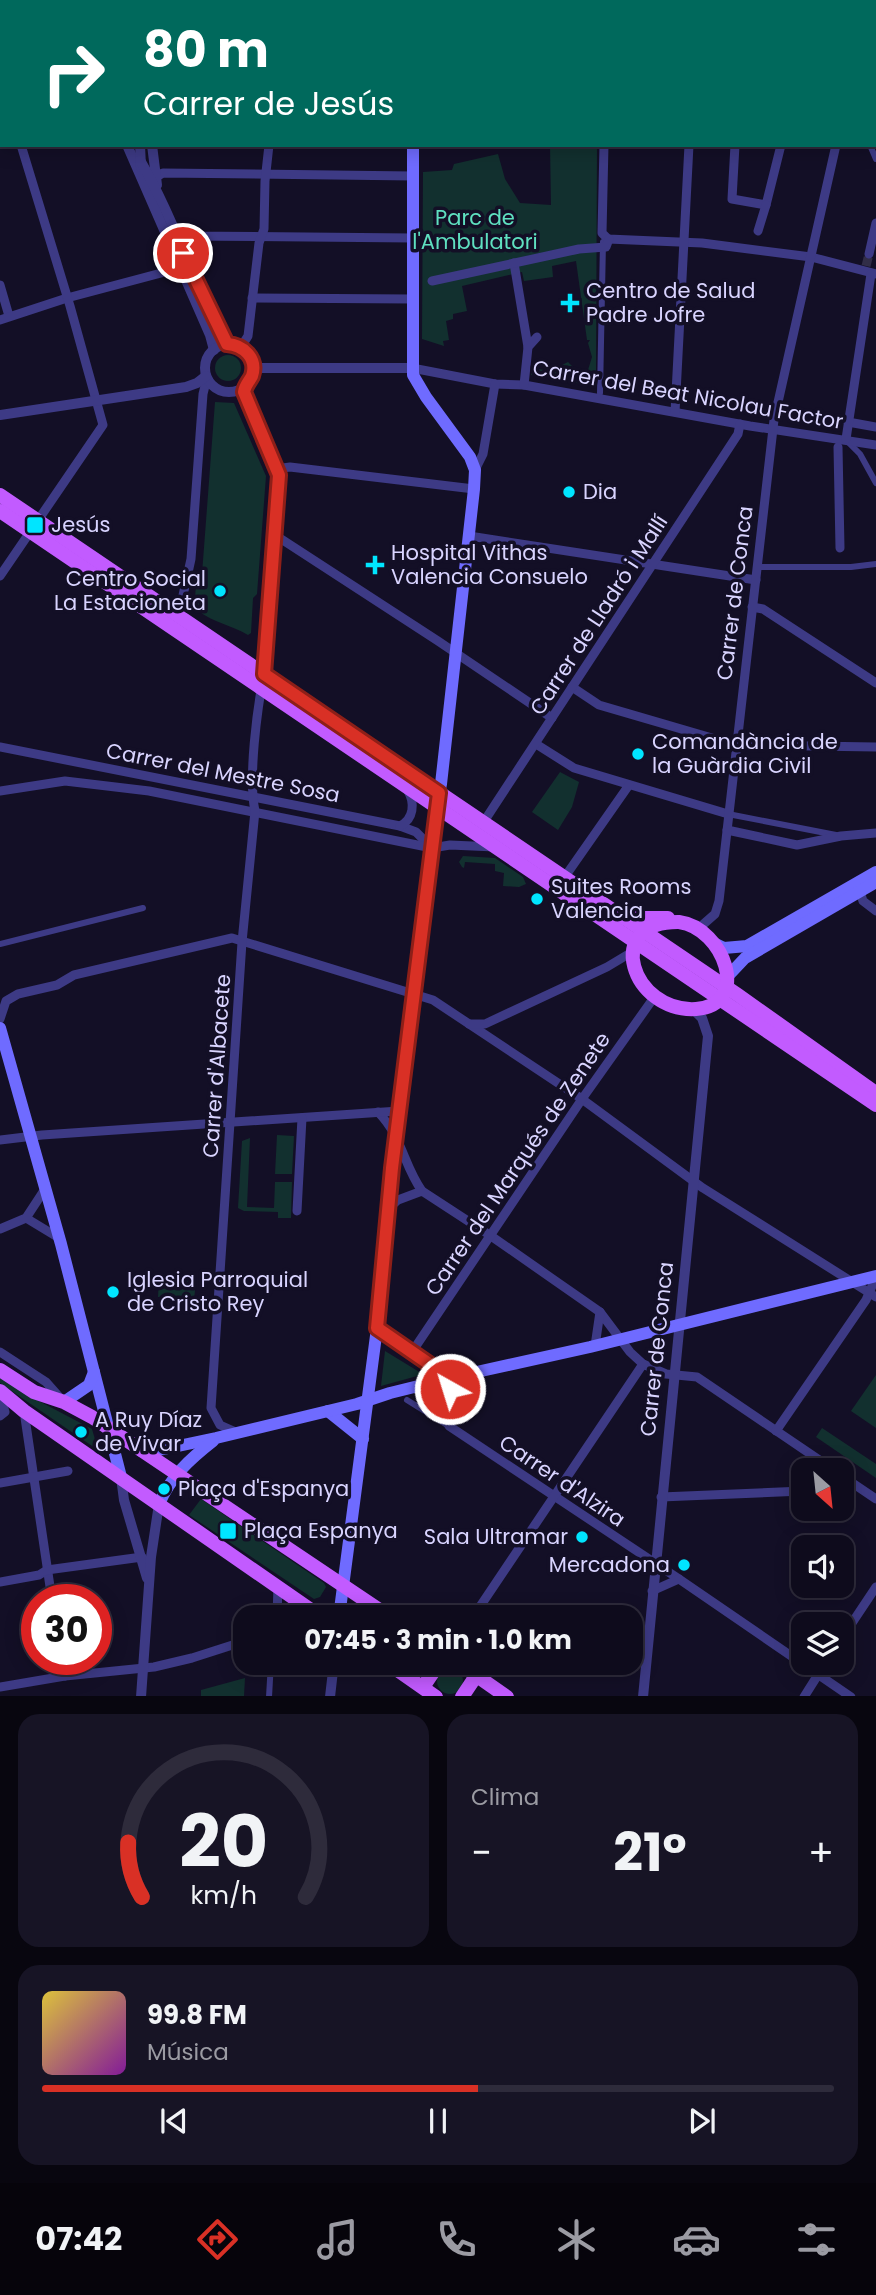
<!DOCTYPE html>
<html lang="es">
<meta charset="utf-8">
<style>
:root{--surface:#0e0b1c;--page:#171425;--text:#f1f3f6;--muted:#9b9ba3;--line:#2e2b3b;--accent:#d93025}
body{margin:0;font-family:Poppins,sans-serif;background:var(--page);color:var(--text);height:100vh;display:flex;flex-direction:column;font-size:26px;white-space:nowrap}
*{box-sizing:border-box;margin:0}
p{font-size:23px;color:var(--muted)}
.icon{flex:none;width:38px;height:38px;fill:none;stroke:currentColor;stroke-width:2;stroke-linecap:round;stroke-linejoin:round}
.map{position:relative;height:1696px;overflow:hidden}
.side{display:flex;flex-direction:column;gap:18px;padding:18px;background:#08060f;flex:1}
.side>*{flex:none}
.top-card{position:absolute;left:0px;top:0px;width:877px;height:147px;box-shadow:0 4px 18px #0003,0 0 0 2px var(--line);background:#00695c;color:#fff;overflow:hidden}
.needle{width:46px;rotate:153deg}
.controls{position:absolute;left:791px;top:1458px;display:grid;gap:14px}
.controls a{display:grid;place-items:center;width:63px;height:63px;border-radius:14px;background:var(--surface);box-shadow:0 4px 18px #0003,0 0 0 2px var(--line);font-size:35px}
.speed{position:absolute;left:21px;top:1584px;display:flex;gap:14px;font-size:35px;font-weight:700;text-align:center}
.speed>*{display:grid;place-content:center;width:91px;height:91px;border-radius:50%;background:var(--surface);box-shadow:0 4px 18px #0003,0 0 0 2px var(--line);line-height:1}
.speed .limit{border:10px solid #d22;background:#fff;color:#111}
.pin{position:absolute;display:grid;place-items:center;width:60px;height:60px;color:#fff;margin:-30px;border:4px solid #fff;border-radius:50%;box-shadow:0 2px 7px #0007}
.me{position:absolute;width:77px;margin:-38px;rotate:321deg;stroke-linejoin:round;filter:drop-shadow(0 0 5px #0008)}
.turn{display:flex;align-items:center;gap:24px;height:147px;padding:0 28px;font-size:32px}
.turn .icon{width:91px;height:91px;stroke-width:2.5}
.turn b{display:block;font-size:49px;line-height:60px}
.big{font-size:52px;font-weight:700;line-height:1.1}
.side .tile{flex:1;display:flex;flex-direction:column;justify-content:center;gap:10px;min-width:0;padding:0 24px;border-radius:21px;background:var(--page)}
.side .dial{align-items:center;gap:0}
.dial svg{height:182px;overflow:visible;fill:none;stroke:var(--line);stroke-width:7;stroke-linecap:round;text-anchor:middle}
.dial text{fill:var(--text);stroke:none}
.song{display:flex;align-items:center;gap:21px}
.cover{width:84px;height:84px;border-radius:10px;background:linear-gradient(135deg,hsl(50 70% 55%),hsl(290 70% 35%))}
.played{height:7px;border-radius:4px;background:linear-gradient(90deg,var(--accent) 55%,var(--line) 55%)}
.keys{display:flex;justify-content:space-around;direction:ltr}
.heat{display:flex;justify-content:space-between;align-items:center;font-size:38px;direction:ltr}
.side .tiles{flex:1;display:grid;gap:18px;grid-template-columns:1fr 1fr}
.tile:last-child{grid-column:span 2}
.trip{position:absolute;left:233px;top:1605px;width:410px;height:70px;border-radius:21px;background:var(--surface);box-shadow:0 4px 18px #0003,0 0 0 2px var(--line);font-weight:700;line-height:70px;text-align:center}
.tab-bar{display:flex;height:112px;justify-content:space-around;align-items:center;background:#06040b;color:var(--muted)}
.tab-bar .icon{width:49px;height:49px}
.tab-bar .on{color:var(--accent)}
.tab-bar b{font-size:32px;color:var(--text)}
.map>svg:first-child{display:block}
.green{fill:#12302f}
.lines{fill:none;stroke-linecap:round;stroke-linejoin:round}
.minor-tunnel{stroke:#312d47;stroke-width:9;stroke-dasharray:9 4.5;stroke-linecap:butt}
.pedestrian{stroke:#3d3a85;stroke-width:6}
.minor{stroke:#3d3a85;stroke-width:9}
.tertiary{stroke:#3d3a85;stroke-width:10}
.secondary{stroke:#6f6bff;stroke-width:12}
.primary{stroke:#c25bff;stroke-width:14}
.route-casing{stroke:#8d1f18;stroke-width:18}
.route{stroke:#d93025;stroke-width:12}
.poi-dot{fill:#00e5ff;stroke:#130f26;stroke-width:2.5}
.labels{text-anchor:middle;stroke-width:7;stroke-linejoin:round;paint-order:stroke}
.park-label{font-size:21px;fill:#5fe0c0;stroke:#130f26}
.poi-label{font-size:21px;fill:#d9d4ff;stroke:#130f26;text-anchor:start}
.street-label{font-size:21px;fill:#d9d4ff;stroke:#130f26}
</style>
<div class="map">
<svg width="876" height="1697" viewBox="0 0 876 1697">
<rect width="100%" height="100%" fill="#130f26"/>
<g class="green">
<polygon points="550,145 597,145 596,374 588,370 592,357 588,343 590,340 587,340 576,261 552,266 553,277 524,281 522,272 462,286 467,311 453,314 453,319 446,321 449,340 443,341 444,346 422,339 423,172 452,170 454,164 498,154 505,179 520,203 551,205"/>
<circle cx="228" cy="368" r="13"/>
<polygon points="568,362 582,376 581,384 531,375 532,368 550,371"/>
<path d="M215 402 234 403 266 476 257 594 253 598 251 633 248 635C231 625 215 623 198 611 194 596 194 587 202 574Z"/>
<polygon points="560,772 579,782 572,807 558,830 532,812"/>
<polygon points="463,856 495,858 523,877 526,884 519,887 503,886 504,873 495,871 495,864 465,862 464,868 462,867 459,862"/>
<polygon points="277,1135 294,1136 292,1174 275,1174"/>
<polygon points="250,1138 247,1207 274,1208 275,1182 292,1182 291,1218 278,1218 278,1212 244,1211 238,1208 242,1141"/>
<polygon points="159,1279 196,1281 194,1300 158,1297"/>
<polygon points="385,1351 421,1373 421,1375 381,1386"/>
<polygon points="876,1375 876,1428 851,1411"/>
<polygon points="0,1376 35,1399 92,1429 98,1450 0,1383"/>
<polygon points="822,1428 876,1464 876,1478 816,1437"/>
<polygon points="201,1499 324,1583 326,1587 320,1597 314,1599 189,1515"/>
<circle cx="450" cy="1681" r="13"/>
<polygon points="245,1678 244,1696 201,1696 201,1690"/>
</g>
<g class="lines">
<polyline class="minor-tunnel" points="866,266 869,254"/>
<g class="pedestrian">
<polyline points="870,145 876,159"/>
<polyline points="600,393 603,242"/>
<polyline points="848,442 860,454 876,483"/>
<polyline points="758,567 851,567 876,564"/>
<polyline points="728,814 836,835"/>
<polyline points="0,944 143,908"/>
<polyline points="407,1400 447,1425"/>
<polyline points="269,1697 271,1662"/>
</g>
<g class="minor">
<polyline points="285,2 285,0"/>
<polyline points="551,2 551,0"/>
<polyline points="697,2 697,0"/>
<polyline points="737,2 738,0"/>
<polyline points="870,2 871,0"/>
<polyline points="0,52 2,58"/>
<polyline points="0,94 2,94"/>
<polyline points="604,145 602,233 608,239 702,243 811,257 876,274"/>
<polyline points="735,145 732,199 766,205 781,145"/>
<polyline points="156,177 163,173 413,176"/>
<polyline points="174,231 185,236 413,238"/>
<polyline points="758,231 766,205"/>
<polyline points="869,254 876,223"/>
<polyline points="514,263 528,347"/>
<polyline points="432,281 579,249 606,247 609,239"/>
<polyline points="0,285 9,316"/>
<polyline points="252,298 412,299"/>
<polyline points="0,320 67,298 180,268"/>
<polyline points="241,347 248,336 259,243 264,229 265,181 269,145"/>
<polyline points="412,368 495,384 524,385 750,426 876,445"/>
<polyline points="524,385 528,347 537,337"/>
<polyline points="675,412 689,145"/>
<polyline points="848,422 876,427"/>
<polyline points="846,439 871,274"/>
<polyline points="838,447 840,548"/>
<polyline points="475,470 483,454 495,384"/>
<polyline points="279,475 283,468 290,467 474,489"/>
<polyline points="275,535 438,641 552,718"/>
<polyline points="469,536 756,580"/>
<polyline points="0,576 103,425 70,306 21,145"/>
<polyline points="752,607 763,609 876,683"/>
<polyline points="178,618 191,559 203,394 207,378"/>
<polyline points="572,687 599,705 736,745 876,747"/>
<polyline points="536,744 574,768 728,814"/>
<polyline points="0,747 400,826 416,832 432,848"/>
<polyline points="0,791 65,781 149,791 432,848 450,845 495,847"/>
<polyline points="483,823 738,434 740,424"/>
<path d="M400 826C414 819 415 803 408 791"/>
<polyline points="727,830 797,845 841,836 876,833"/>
<polyline points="564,878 629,785"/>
<polyline points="859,889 863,901 876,911"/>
<polyline points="699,928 715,914 719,901 774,420 836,145"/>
<polyline points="0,1019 6,1001 18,994 57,985 74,975 232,938 433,1000 582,1099 703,1188 876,1297"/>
<polyline points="469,1024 485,1024 607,967 632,952"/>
<path d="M378 1112C403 1138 403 1164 422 1191"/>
<polyline points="0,1140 42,1135 399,1111"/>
<polyline points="388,1209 398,1200 422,1191 491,1236 600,1312 630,1352 643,1364 666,1374 697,1377 834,1470"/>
<polyline points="297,1211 302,1118"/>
<polyline points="26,1218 59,1238"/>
<polyline points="0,1229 26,1218 45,1189"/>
<polyline points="377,1328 451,1379 445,1417 449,1426 679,1579 851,1697"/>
<polyline points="595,1346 600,1312"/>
<polyline points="0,1352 46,1382 62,1400"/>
<polyline points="412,1352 582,1099 655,996"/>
<polyline points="24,1411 52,1600"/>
<polyline points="0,1416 5,1412 1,1398"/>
<polyline points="776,1431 866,1300 876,1277"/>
<path d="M238 1433 220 1425 211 1408 242 942 255 811C248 778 257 709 264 674L279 475 244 392 245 386"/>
<polyline points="842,1476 876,1499"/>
<polyline points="0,1483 68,1471"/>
<polyline points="661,1497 803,1491"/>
<polyline points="0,1582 39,1575 47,1570 142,1557"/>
<polyline points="652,1591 679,1579"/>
<polyline points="277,1617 278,1586"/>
<polyline points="473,1617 643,1364"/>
<polyline points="842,1638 876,1587"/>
<polyline points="61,1659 65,1676"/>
<polyline points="0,1687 65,1676 154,1667 192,1658 245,1641"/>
<polyline points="804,1697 826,1662"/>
</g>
<g class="tertiary">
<polyline points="65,0 65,2"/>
<polyline points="727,0 731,2"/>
<polyline points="197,2 199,0"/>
<polyline points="210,2 211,0"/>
<polyline points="875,60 876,61"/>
<polyline points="127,145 210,335 214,350"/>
<polyline points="140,145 141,167"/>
<polyline points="152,145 157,185"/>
<path d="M140 160C174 218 194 285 227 344"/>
<circle cx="229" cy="368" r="24"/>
<polyline points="253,368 412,368"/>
<polyline points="0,415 186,387 197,383 206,376"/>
<polyline points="121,1477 124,1500 147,1578"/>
<polyline points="141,1697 151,1557 159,1504"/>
<polyline points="330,1697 334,1662"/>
<polyline points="643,1697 708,1036 702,1018 693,1009"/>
</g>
<g class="secondary">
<polyline points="415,2 415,0"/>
<polyline points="716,944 724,948 747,946 876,872"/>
<polyline points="728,976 745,958 876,882"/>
<polyline points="0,1028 61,1244 121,1477"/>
<polyline points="64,1402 89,1385 94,1372"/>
<polyline points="328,1411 363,1439"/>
<polyline points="141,1451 164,1449 216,1438 357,1404 390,1393 463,1375 590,1347 876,1276"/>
<path d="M159 1504C171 1476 190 1459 213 1441"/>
<polyline points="339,1617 377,1328 392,1168 419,958 436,807 441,784 474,489 475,470 470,457 426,397 413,375 413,145"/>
</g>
<g class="primary">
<polyline points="0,495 738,995 876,1093"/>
<polyline points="0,511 876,1105"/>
<polyline points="624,918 668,918"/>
<path d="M679 922C724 928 752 1005 696 1009 632 1013 601 921 679 922Z"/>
<polyline points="0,1370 34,1392 64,1402 92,1417 390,1617"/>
<polyline points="0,1391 24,1411 321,1617"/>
<polyline points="386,1662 436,1697"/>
<polyline points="457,1662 507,1697"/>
<polyline points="423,1687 440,1662"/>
<polyline points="462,1697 476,1676"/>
</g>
</g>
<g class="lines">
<g class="route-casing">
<path id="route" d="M183 253 227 344C243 345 258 358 252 376 249 382 245 385 244 392L279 475 264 674 439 793 392 1168 377 1328 451 1379 450 1389"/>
</g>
<use href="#route" class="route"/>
</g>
<g class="poi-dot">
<path d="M566.5 292.5h7v7h7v7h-7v7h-7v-7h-7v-7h7z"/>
<circle cx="569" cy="492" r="7"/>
<rect x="26" y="516" width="18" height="18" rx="3.5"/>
<path d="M371.5 554.5h7v7h7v7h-7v7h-7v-7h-7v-7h7z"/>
<circle cx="220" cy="591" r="7"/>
<circle cx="638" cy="754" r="7"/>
<circle cx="537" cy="899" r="7"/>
<circle cx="113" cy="1292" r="7"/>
<circle cx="81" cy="1432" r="7"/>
<circle cx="164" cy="1489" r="7"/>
<rect x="219" y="1522" width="18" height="18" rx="3.5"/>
<circle cx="582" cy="1537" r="7"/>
<circle cx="684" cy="1565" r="7"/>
</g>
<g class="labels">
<g class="park-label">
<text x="475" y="225">Parc de<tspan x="475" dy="24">l'Ambulatori</tspan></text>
</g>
<g class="poi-label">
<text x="586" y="298">Centro de Salud<tspan x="586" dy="24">Padre Jofre</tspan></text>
<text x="583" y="499">Dia</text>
<text x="51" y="532">Jesús</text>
<text x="391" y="560">Hospital Vithas<tspan x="391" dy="24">Valencia Consuelo</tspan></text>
<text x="206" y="586" text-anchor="end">Centro Social<tspan x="206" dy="24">La Estacioneta</tspan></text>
<text x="652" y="749">Comandància de<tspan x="652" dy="24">la Guàrdia Civil</tspan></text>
<text x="551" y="894">Suites Rooms<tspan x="551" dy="24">Valencia</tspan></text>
<text x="127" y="1287">Iglesia Parroquial<tspan x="127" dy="24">de Cristo Rey</tspan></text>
<text x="95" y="1427">A Ruy Díaz<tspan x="95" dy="24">de Vivar</tspan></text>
<text x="178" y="1496">Plaça d'Espanya</text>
<text x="244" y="1538">Plaça Espanya</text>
<text x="568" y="1544" text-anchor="end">Sala Ultramar</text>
<text x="670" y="1572" text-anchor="end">Mercadona</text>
</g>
<g class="street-label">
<text transform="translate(688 395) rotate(10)" y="7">Carrer del Beat Nicolau Factor</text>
<text transform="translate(735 593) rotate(-83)" y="7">Carrer de Conca</text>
<text transform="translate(599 615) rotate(-57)" y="7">Carrer de Lladró i Mallí</text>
<text transform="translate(223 773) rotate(11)" y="7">Carrer del Mestre Sosa</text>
<text transform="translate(217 1066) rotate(-86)" y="7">Carrer d'Albacete</text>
<text transform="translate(518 1164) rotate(-56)" y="7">Carrer del Marqués de Zenete</text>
<text transform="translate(657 1349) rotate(-84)" y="7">Carrer de Conca</text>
<text transform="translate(562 1481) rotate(34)" y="7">Carrer d'Alzira</text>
</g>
</g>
</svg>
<div class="controls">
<a><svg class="needle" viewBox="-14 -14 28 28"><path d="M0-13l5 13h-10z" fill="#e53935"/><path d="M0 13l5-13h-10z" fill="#9b9ba3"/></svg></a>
<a><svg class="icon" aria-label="sound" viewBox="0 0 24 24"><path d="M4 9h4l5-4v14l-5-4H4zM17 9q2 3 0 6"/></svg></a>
<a><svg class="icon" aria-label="layers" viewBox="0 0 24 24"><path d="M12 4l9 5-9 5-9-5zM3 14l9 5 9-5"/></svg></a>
</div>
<div class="speed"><div class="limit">30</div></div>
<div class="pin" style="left:183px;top:253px;background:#d93025"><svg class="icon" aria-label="arrive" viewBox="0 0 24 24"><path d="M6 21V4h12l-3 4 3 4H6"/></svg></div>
<svg class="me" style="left:450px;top:1389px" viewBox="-20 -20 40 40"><circle r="17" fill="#d93025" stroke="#fff" stroke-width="3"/><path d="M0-11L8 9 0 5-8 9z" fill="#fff"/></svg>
<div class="trip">07:45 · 3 min · 1.0 km</div>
<div class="top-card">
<div class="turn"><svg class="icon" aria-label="right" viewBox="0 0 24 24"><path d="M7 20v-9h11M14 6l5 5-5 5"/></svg><div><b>80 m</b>Carrer de Jesús</div></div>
</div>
</div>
<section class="side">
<div class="tiles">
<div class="tile dial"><svg viewBox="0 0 100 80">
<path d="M14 69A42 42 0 1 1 86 69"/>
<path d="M14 69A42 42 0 0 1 8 45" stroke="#d93025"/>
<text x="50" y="56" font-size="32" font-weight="700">20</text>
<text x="50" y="72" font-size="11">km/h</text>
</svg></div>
<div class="tile"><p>Clima</p>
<div class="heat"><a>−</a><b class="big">21°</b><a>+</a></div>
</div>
<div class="tile">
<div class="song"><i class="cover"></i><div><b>99.8 FM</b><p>Música</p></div></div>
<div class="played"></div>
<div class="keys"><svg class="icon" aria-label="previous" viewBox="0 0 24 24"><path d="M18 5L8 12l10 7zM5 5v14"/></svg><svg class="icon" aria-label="pause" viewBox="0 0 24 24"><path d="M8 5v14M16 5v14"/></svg><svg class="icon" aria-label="next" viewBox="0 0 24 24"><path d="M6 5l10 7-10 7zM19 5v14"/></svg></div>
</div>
</div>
</section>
<nav class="tab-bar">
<b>07:42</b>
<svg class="icon on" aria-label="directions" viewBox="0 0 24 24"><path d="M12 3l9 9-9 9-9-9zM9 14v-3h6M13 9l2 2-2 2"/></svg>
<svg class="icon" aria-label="music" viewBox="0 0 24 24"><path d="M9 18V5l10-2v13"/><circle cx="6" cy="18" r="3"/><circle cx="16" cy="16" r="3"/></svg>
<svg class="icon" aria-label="phone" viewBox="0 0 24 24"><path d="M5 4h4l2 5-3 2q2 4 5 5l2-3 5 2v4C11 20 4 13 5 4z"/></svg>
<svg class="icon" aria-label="climate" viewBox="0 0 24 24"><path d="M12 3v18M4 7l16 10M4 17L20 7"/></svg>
<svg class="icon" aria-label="car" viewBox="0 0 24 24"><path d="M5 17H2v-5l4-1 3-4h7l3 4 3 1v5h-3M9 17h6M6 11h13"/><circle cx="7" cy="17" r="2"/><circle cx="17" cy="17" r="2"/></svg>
<svg class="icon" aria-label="filters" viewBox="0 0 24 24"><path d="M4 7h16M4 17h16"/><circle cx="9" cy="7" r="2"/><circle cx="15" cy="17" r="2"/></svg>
</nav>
